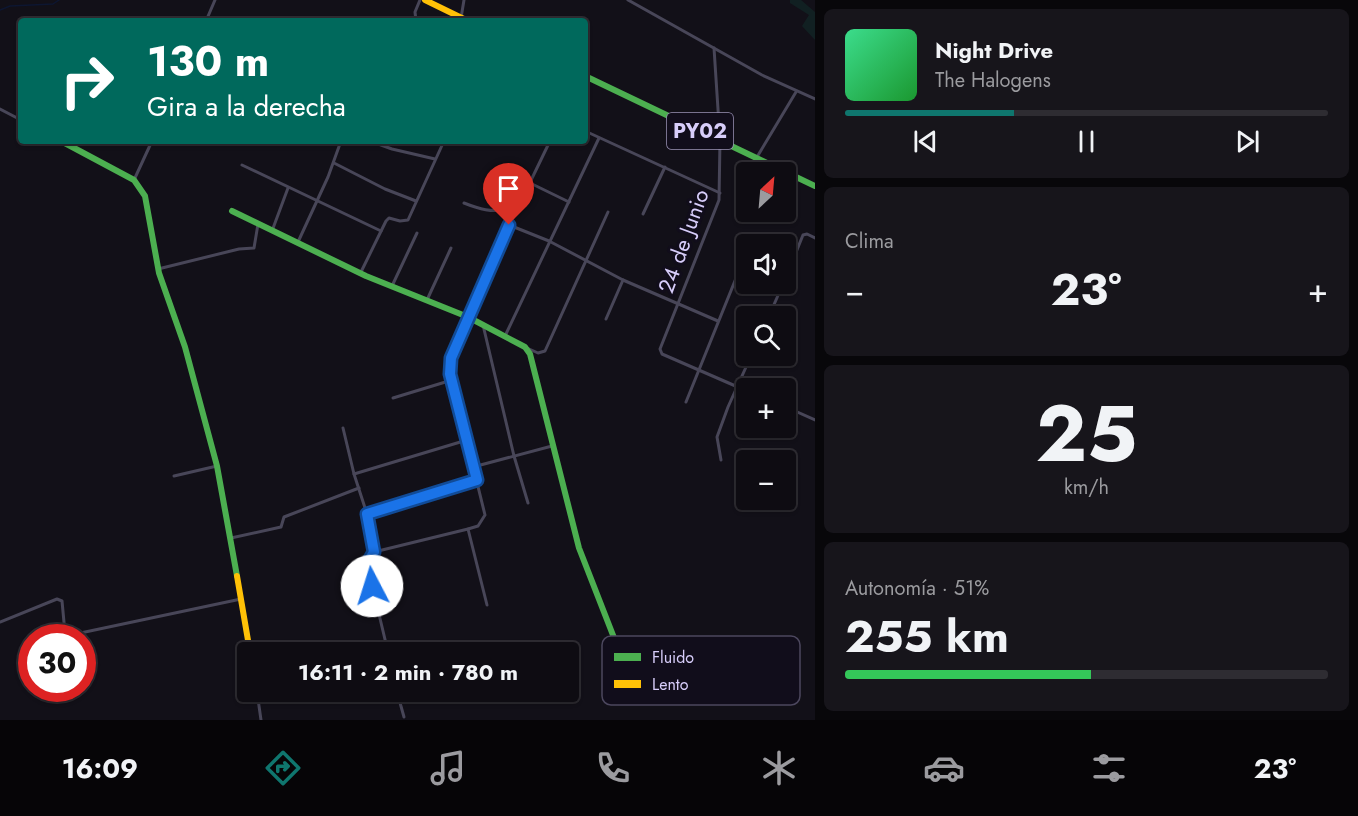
<!DOCTYPE html>
<html lang="es">
<meta charset="utf-8">
<style>
:root{--surface:#0e0c12;--page:#17151b;--text:#f1f3f6;--muted:#9b9b9f;--line:#2e2c32;--accent:#0f766e}
body{margin:0;font-family:Jost,sans-serif;background:var(--page);color:var(--text);height:100vh;display:flex;flex-direction:column;font-size:22px;white-space:nowrap}
*{box-sizing:border-box;margin:0}
p{font-size:20px;color:var(--muted)}
.icon{flex:none;width:33px;height:33px;fill:none;stroke:currentColor;stroke-width:2;stroke-linecap:round;stroke-linejoin:round}
.map{position:relative;flex:1;overflow:hidden}
.drawer{display:flex;flex-direction:column;gap:9px;padding:9px;background:#08070a;width:543px}
.drawer>*{flex:none}
.guide{position:absolute;left:18px;top:18px;width:570px;height:126px;border-radius:6px;box-shadow:0 2px 4px #0004,0 0 0 2px var(--line);background:#00695c;color:#fff;overflow:hidden}
.needle{width:39px;rotate:26deg}
.controls{position:absolute;left:736px;top:162px;display:grid;gap:12px}
.controls a{display:grid;place-items:center;width:60px;height:60px;border-radius:6px;background:var(--surface);box-shadow:0 2px 4px #0004,0 0 0 2px var(--line);font-size:30px}
.speed{position:absolute;left:18px;top:624px;display:flex;gap:12px;font-size:30px;font-weight:700;text-align:center}
.speed>*{display:grid;place-content:center;width:78px;height:78px;border-radius:50%;background:var(--surface);box-shadow:0 2px 4px #0004,0 0 0 2px var(--line);line-height:1}
.speed .limit{border:9px solid #d22;background:#fff;color:#111}
.pin{position:absolute;display:grid;place-items:center;width:51px;height:51px;color:#fff;margin:-62px -26px;border-radius:50% 50% 50% 0;rotate:-45deg;box-shadow:0 0 6px #0007}
.pin .icon{rotate:45deg}
.me{position:absolute;width:66px;margin:-33px;rotate:355deg;stroke-linejoin:round;filter:drop-shadow(0 0 4px #0008)}
.turn{display:flex;align-items:center;gap:21px;height:126px;padding:0 30px;font-size:27px}
.turn .icon{width:78px;height:78px;stroke-width:2.5}
.turn b{display:block;font-size:42px;line-height:51px}
.big{font-size:45px;font-weight:700;line-height:1.1}
.drawer .widget{flex:1;display:flex;flex-direction:column;justify-content:center;gap:9px;min-width:0;padding:0 21px;border-radius:9px;background:var(--page)}
.drawer .dial{align-items:center;gap:0}
.dial b{font-size:78px;line-height:1}
.song{display:flex;align-items:center;gap:18px}
.cover{width:72px;height:72px;border-radius:9px;background:linear-gradient(135deg,hsl(150 70% 55%),hsl(130 70% 35%))}
.played{height:6px;border-radius:3px;background:linear-gradient(90deg,var(--accent) 35%,var(--line) 35%)}
.keys{display:flex;justify-content:space-around;direction:ltr}
.heat{display:flex;justify-content:space-between;align-items:center;font-size:33px;direction:ltr}
.charge{height:9px;border-radius:4px;background:linear-gradient(90deg,#34c759 51%,var(--line) 0)}
.trip{position:absolute;left:237px;top:642px;width:342px;height:60px;border-radius:6px;background:var(--surface);box-shadow:0 2px 4px #0004,0 0 0 2px var(--line);font-weight:700;line-height:60px;text-align:center}
.menu{display:flex;height:96px;justify-content:space-around;align-items:center;background:#060507;color:var(--muted)}
.menu .icon{width:42px;height:42px}
.menu .on{color:var(--accent)}
.menu b{font-size:27px;color:var(--text)}
main{display:flex;flex:1;min-height:0}
.map>svg:first-child{display:block}
.green{fill:#112022}
.lines{fill:none;stroke-linecap:round;stroke-linejoin:round}
.stream{stroke:#0d1631;stroke-width:1.5}
.street{stroke:#484658;stroke-width:3}
.fast{stroke:#4caf50;stroke-width:6}
.slow{stroke:#ffc107;stroke-width:6}
.route-casing{stroke:#114b97;stroke-width:15}
.route{stroke:#1a73e8;stroke-width:10}
.labels{text-anchor:middle;stroke-width:6;stroke-linejoin:round;paint-order:stroke}
.shield{fill:#110d1b;stroke:#9c93b7;stroke-width:1.5}
.shield-label{font-size:21px;font-weight:bold;fill:#d7cdfa}
.street-label{font-size:22px;fill:#d7cdfa;stroke:#110d1b}
.key{fill:#110d1b;stroke:#4c475e;stroke-width:1.5}
.key-label{font-size:16px;fill:#d7cdfa}
</style>
<main>
<div class="map">
<svg width="815" height="720" viewBox="0 0 815 720">
<rect width="100%" height="100%" fill="#121018"/>
<polygon class="green" points="790,0 801,0 815,12 815,40 802,26 809,15 790,3"/>
<g class="lines">
<polyline class="stream" points="0,10 10,6 53,4 59,0"/>
<g class="street">
<polyline points="628,0 762,75 815,99"/>
<polyline points="461,18 464,0"/>
<polyline points="206,21 215,0"/>
<polyline points="416,21 415,12 420,0"/>
<polyline points="714,48 720,140 719,200 660,349 662,354 747,391"/>
<polyline points="0,109 21,120"/>
<polyline points="585,131 720,193"/>
<polyline points="370,141 392,149 435,159"/>
<polyline points="757,157 796,92"/>
<polyline points="334,163 385,189 416,201"/>
<polyline points="242,165 381,231"/>
<polyline points="134,180 152,141"/>
<polyline points="530,183 569,202"/>
<path d="M464 203C479 209 492 213 508 209L515 213"/>
<polyline points="643,214 665,167"/>
<polyline points="509,225 549,241 623,280 718,321"/>
<polyline points="272,231 288,188"/>
<polyline points="298,242 328,177 341,141"/>
<polyline points="750,244 751,241"/>
<polyline points="158,269 239,249 254,248 258,224"/>
<polyline points="360,274 386,221 389,218 400,221 408,220 444,141"/>
<polyline points="786,277 803,235 807,234 815,238"/>
<polyline points="392,286 417,233"/>
<polyline points="427,300 451,248"/>
<polyline points="769,316 783,284"/>
<polyline points="606,319 623,280"/>
<polyline points="483,325 514,456 528,503"/>
<polyline points="505,336 599,138"/>
<polyline points="527,348 538,353 545,351 608,212"/>
<polyline points="393,398 452,380"/>
<polyline points="686,402 747,251"/>
<polyline points="786,407 815,420"/>
<polyline points="343,428 354,474 367,514 374,552 367,564 388,652"/>
<polyline points="721,460 717,437 728,407 751,356"/>
<polyline points="473,467 552,446"/>
<polyline points="354,474 467,440"/>
<polyline points="174,476 217,466"/>
<polyline points="367,514 477,481"/>
<polyline points="468,529 487,605"/>
<polyline points="231,538 281,527 284,517 359,488"/>
<polyline points="374,552 468,529 478,526 485,515 450,373 451,358 495,255 550,141"/>
<polyline points="0,622 57,599 62,601 65,633 71,635 241,599"/>
<polyline points="257,692 261,720"/>
<polyline points="397,692 404,717"/>
</g>
<g class="fast">
<polyline points="585,76 815,186"/>
<polyline points="61,141 134,180 145,196 159,273 185,347 217,466 237,576"/>
<polyline points="232,211 366,276 468,317 525,347 530,354 579,548 618,648"/>
</g>
<g class="slow">
<polyline points="425,0 468,21"/>
<polyline points="237,576 250,652"/>
</g>
</g>
<g class="lines">
<g class="route-casing">
<polyline id="route" points="372,586 367,564 374,552 367,514 477,480 450,374 451,358 509,225"/>
</g>
<use href="#route" class="route"/>
</g>
<g class="labels">
<rect class="shield" x="667" y="113" width="66" height="36" rx="4.5"/>
<g class="shield-label">
<text x="700" y="138">PY02</text>
</g>
<g class="street-label">
<text transform="translate(683 241) rotate(-70)" y="8">24 de Junio</text>
</g>
</g>
<rect x="602" y="636" width="198" height="69" rx="9" class="key"/>
<rect x="614" y="653" width="27" height="8" fill="#4caf50"/>
<rect x="614" y="680" width="27" height="8" fill="#ffc107"/>
<g class="key-label">
<text x="652" y="663">Fluido</text>
<text x="652" y="690">Lento</text>
</g>
</svg>
<div class="controls">
<a><svg class="needle" viewBox="-14 -14 28 28"><path d="M0-13l5 13h-10z" fill="#e53935"/><path d="M0 13l5-13h-10z" fill="#9b9b9f"/></svg></a>
<a><svg class="icon" aria-label="sound" viewBox="0 0 24 24"><path d="M4 9h4l5-4v14l-5-4H4zM17 9q2 3 0 6"/></svg></a>
<a><svg class="icon" aria-label="search" viewBox="0 0 24 24"><circle cx="10" cy="10" r="6"/><path d="M15 15l6 6"/></svg></a>
<a>+</a>
<a>−</a>
</div>
<div class="speed"><div class="limit">30</div></div>
<div class="pin" style="left:509px;top:225px;background:#d93025"><svg class="icon" aria-label="arrive" viewBox="0 0 24 24"><path d="M6 21V4h12l-3 4 3 4H6"/></svg></div>
<svg class="me" style="left:372px;top:586px" viewBox="-20 -20 40 40"><circle r="19" fill="#fff"/><path d="M0-13L10 11 0 6-10 11z" fill="#1a73e8"/></svg>
<div class="trip">16:11 · 2 min · 780 m</div>
<div class="guide">
<div class="turn"><svg class="icon" aria-label="right" viewBox="0 0 24 24"><path d="M7 20v-9h11M14 6l5 5-5 5"/></svg><div><b>130 m</b>Gira a la derecha</div></div>
</div>
</div>
<section class="drawer">
<div class="widget">
<div class="song"><i class="cover"></i><div><b>Night Drive</b><p>The Halogens</p></div></div>
<div class="played"></div>
<div class="keys"><svg class="icon" aria-label="previous" viewBox="0 0 24 24"><path d="M18 5L8 12l10 7zM5 5v14"/></svg><svg class="icon" aria-label="pause" viewBox="0 0 24 24"><path d="M8 5v14M16 5v14"/></svg><svg class="icon" aria-label="next" viewBox="0 0 24 24"><path d="M6 5l10 7-10 7zM19 5v14"/></svg></div>
</div>
<div class="widget"><p>Clima</p>
<div class="heat"><a>−</a><b class="big">23°</b><a>+</a></div>
</div>
<div class="widget dial"><b>25</b><p>km/h</p></div>
<div class="widget"><p>Autonomía · 51%</p><b class="big">255 km</b><div class="charge"></div></div>
</section>
</main>
<nav class="menu">
<b>16:09</b>
<svg class="icon on" aria-label="directions" viewBox="0 0 24 24"><path d="M12 3l9 9-9 9-9-9zM9 14v-3h6M13 9l2 2-2 2"/></svg>
<svg class="icon" aria-label="music" viewBox="0 0 24 24"><path d="M9 18V5l10-2v13"/><circle cx="6" cy="18" r="3"/><circle cx="16" cy="16" r="3"/></svg>
<svg class="icon" aria-label="phone" viewBox="0 0 24 24"><path d="M5 4h4l2 5-3 2q2 4 5 5l2-3 5 2v4C11 20 4 13 5 4z"/></svg>
<svg class="icon" aria-label="climate" viewBox="0 0 24 24"><path d="M12 3v18M4 7l16 10M4 17L20 7"/></svg>
<svg class="icon" aria-label="car" viewBox="0 0 24 24"><path d="M5 17H2v-5l4-1 3-4h7l3 4 3 1v5h-3M9 17h6M6 11h13"/><circle cx="7" cy="17" r="2"/><circle cx="17" cy="17" r="2"/></svg>
<svg class="icon" aria-label="filters" viewBox="0 0 24 24"><path d="M4 7h16M4 17h16"/><circle cx="9" cy="7" r="2"/><circle cx="15" cy="17" r="2"/></svg>
<b>23°</b>
</nav>
